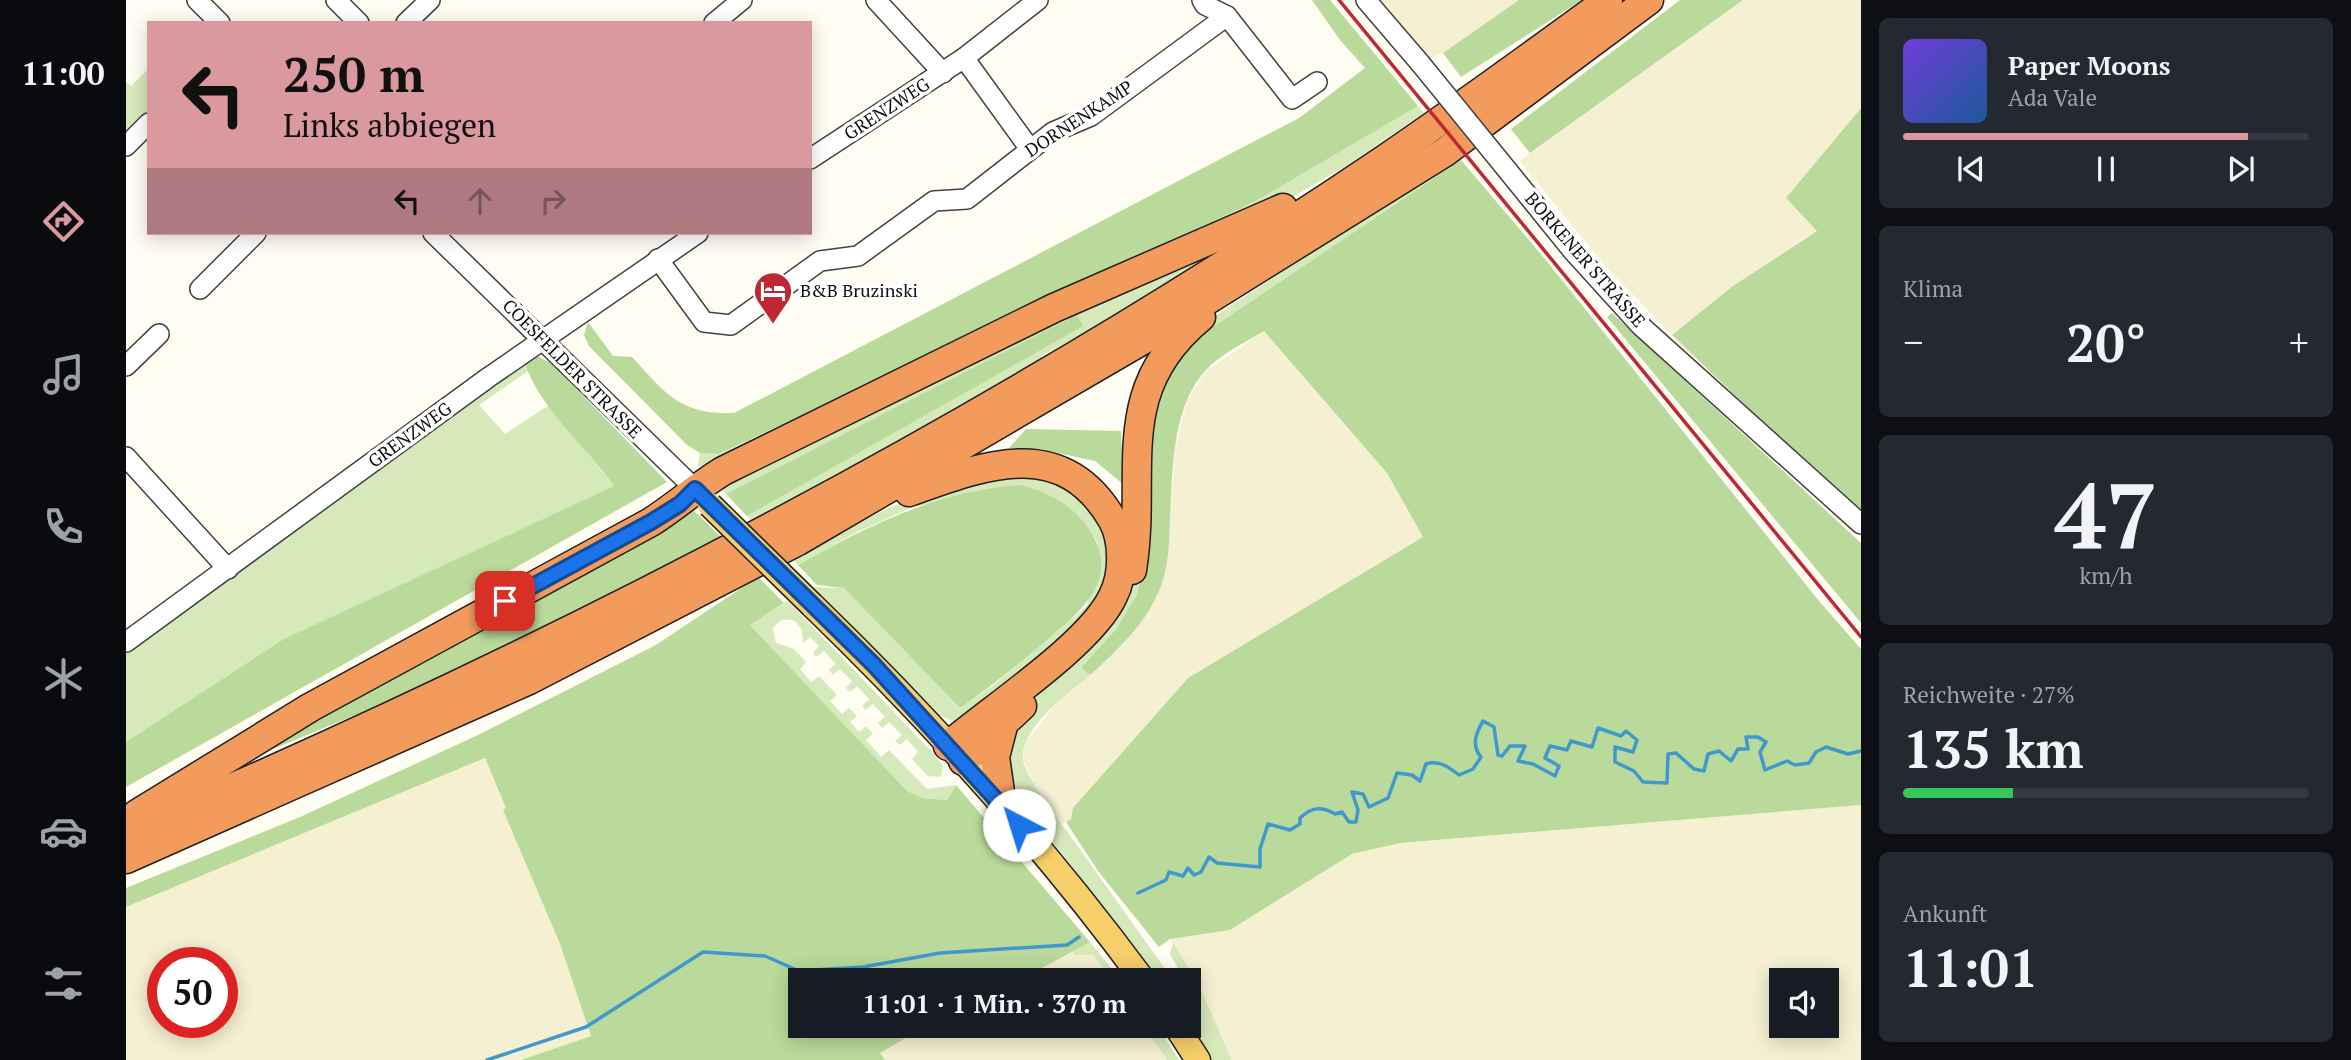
<!DOCTYPE html>
<html lang="de">
<meta charset="utf-8">
<style>
:root{--surface:#171b24;--page:#242831;--text:#f1f3f6;--muted:#9ea1a6;--line:#363941;--accent:#da989f}
body{margin:0;font-family:"PT Serif",serif;background:var(--page);color:var(--text);height:100vh;display:flex;flex-direction:column;font-size:26px;white-space:nowrap}
*{box-sizing:border-box;margin:0}
p{font-size:23px;color:var(--muted)}
.icon{flex:none;width:38px;height:38px;fill:none;stroke:currentColor;stroke-width:2;stroke-linecap:round;stroke-linejoin:round}
.map{position:relative;flex:1;overflow:hidden}
.details{display:flex;flex-direction:column;gap:18px;padding:18px;background:#0d0f14;width:490px}
.details>*{flex:none}
.top-card{position:absolute;left:21px;top:21px;width:665px;height:214px;border-radius:0px;box-shadow:0 4px 18px #0003;background:#da989f;color:#111;overflow:hidden}
.controls{position:absolute;left:1643px;top:968px;display:grid;gap:14px}
.controls a{display:grid;place-items:center;width:70px;height:70px;border-radius:0px;background:var(--surface);box-shadow:0 4px 18px #0003;font-size:35px}
.speed{position:absolute;left:21px;top:947px;display:flex;gap:14px;font-size:35px;font-weight:700;text-align:center}
.speed>*{display:grid;place-content:center;width:91px;height:91px;border-radius:50%;background:var(--surface);box-shadow:0 4px 18px #0003;line-height:1}
.speed .limit{border:10px solid #d22;background:#fff;color:#111}
.pin{position:absolute;display:grid;place-items:center;width:60px;height:60px;color:#fff;margin:-30px;border-radius:14px;box-shadow:0 4px 10px #0006}
.me{position:absolute;width:77px;margin:-38px;rotate:320deg;stroke-linejoin:round;filter:drop-shadow(0 0 5px #0008)}
.turn{display:flex;align-items:center;gap:24px;height:147px;padding:0 21px;font-size:32px}
.turn .icon{width:91px;height:91px;stroke-width:2.5}
.turn b{display:block;font-size:49px;line-height:60px}
.lanes{display:flex;align-items:center;height:66px;padding:0 21px;background:#0003;justify-content:center;gap:35px;direction:ltr}
.lanes .off{opacity:.35}
.big{font-size:52px;font-weight:600;line-height:1.1}
.details .widget{flex:1;display:flex;flex-direction:column;justify-content:center;gap:10px;min-width:0;padding:0 24px;border-radius:10px;background:var(--page)}
.details .dial{align-items:center;gap:0}
.dial b{font-size:91px;line-height:1}
.song{display:flex;align-items:center;gap:21px}
.cover{width:84px;height:84px;border-radius:10px;background:linear-gradient(135deg,hsl(260 70% 55%),hsl(210 70% 35%))}
.played{height:7px;border-radius:4px;background:linear-gradient(90deg,var(--accent) 85%,var(--line) 85%)}
.keys{display:flex;justify-content:space-around;direction:ltr}
.heat{display:flex;justify-content:space-between;align-items:center;font-size:38px;direction:ltr}
.charge{height:10px;border-radius:5px;background:linear-gradient(90deg,#34c759 27%,var(--line) 0)}
.trip{position:absolute;left:662px;top:968px;width:413px;height:70px;border-radius:0px;background:var(--surface);box-shadow:0 4px 18px #0003;font-weight:600;line-height:70px;text-align:center}
main{display:flex;flex:1;min-height:0}
.menu{display:flex;flex-direction:column;width:126px;justify-content:space-around;align-items:center;background:#090b0e;color:var(--muted)}
.menu .icon{width:49px;height:49px}
.menu .active{color:var(--accent)}
.menu b{font-size:32px;color:var(--text)}
.map>svg:first-child{display:block}
.farmland{fill:#f5f0d2;fill-rule:evenodd}
.green{fill:#d5e9bb}
.forest{fill:#b9da9b}
.lines{fill:none;stroke-linecap:round;stroke-linejoin:round}
.stream{stroke:#3f99cb;stroke-width:3.5}
.minor-casing{stroke:#424242;stroke-width:22}
.major-casing{stroke:#202020;stroke-width:27}
.highway-casing{stroke:#202020;stroke-width:31}
.minor{stroke:#fff;stroke-width:19}
.major{stroke:#f6ce6a;stroke-width:24}
.highway{stroke:#f29b5d;stroke-width:28}
.rail{stroke:#be2835;stroke-width:3.5}
.minor-bridge-casing{stroke:#424242;stroke-width:22;stroke-linecap:butt}
.major-bridge-casing{stroke:#202020;stroke-width:27;stroke-linecap:butt}
.minor-bridge{stroke:#fff;stroke-width:19}
.major-bridge{stroke:#f6ce6a;stroke-width:24}
.route-casing{stroke:#114b97;stroke-width:18}
.route{stroke:#1a73e8;stroke-width:12}
.labels{text-anchor:middle;stroke-width:7;stroke-linejoin:round;paint-order:stroke}
.street-label{font-size:18px;fill:#0f0f0f;stroke:#fff}
.poi-label{font-size:18px;fill:#0f0f0f;stroke:#fff;text-anchor:start}
</style>
<main>
<nav class="menu">
<b>11:00</b>
<svg class="icon active" aria-label="directions" viewBox="0 0 24 24"><path d="M12 3l9 9-9 9-9-9zM9 14v-3h6M13 9l2 2-2 2"/></svg>
<svg class="icon" aria-label="music" viewBox="0 0 24 24"><path d="M9 18V5l10-2v13"/><circle cx="6" cy="18" r="3"/><circle cx="16" cy="16" r="3"/></svg>
<svg class="icon" aria-label="phone" viewBox="0 0 24 24"><path d="M5 4h4l2 5-3 2q2 4 5 5l2-3 5 2v4C11 20 4 13 5 4z"/></svg>
<svg class="icon" aria-label="climate" viewBox="0 0 24 24"><path d="M12 3v18M4 7l16 10M4 17L20 7"/></svg>
<svg class="icon" aria-label="car" viewBox="0 0 24 24"><path d="M5 17H2v-5l4-1 3-4h7l3 4 3 1v5h-3M9 17h6M6 11h13"/><circle cx="7" cy="17" r="2"/><circle cx="17" cy="17" r="2"/></svg>
<svg class="icon" aria-label="filters" viewBox="0 0 24 24"><path d="M4 7h16M4 17h16"/><circle cx="9" cy="7" r="2"/><circle cx="15" cy="17" r="2"/></svg>
</nav>
<div class="map">
<svg width="1735" height="1060" viewBox="0 0 1735 1060">
<rect width="100%" height="100%" fill="#fffcf1"/>
<g class="farmland">
<polygon points="1252,0 1393,0 1317,53 1301,59"/>
<polygon points="1617,0 1735,0 1735,108 1661,198 1691,230 1607,286 1546,335 1481,268 1394,161"/>
<polygon points="1138,331 1261,473 1297,537 1062,678 947,808 945,819 934,825 910,788 897,759 899,743 935,698 999,643 1036,582 1042,555 1049,449 1061,401 1080,371"/>
<path d="M359 758 380 808 377 810 434 944 465 1036 395 1060H0V907ZM37 962H96V1022H37Z"/>
<path d="M1735 805V1060H1106L1071 982 1044 939 1104 930 1226 854 1274 843ZM1656 980H1701V1026H1656Z"/>
<polygon points="946,951 948,955 967,955 985,980 894,980"/>
<polygon points="800,1026 1018,1026 1041,1060 759,1060 754,1053"/>
</g>
<g class="green">
<polygon points="23,68 23,114 0,137 0,82 5,86"/>
<polygon points="1292,106 1298,113 1215,169 1158,202 580,467 572,466 574,453 594,454 1130,201"/>
<path d="M1332 156 1335 160 1087 327C1076 337 1060 347 1051 360 999 429 1042 520 1010 595 998 624 976 645 955 668L964 675C943 692 895 728 897 758 897 767 906 779 910 788L1047 980H1027L1008 946 884 787C878 774 871 760 875 746 885 704 974 652 998 607 1033 541 1001 465 1024 397 1034 367 1054 345 1077 324Z"/>
<polygon points="1117,235 981,321 915,356 916,359 627,522 621,516 956,326 951,316 600,494 592,486 715,420"/>
<polygon points="394,357 402,371 353,405 379,434 423,405 488,486 159,639 0,742 0,642"/>
<path d="M928 473 984 526 978 606 833 723 814 716 687 587 718 588 834 708 868 685 961 606 972 543C952 513 931 496 897 485L787 507 731 532 672 565 666 559 758 510 839 477Z"/>
<path d="M662 601 807 753 817 766 815 777 802 776 786 759 792 752 781 739 774 745 769 741 776 735 763 722 756 728 752 723 759 717 747 704 740 710 736 706 743 699 731 686 724 692 720 688 726 681 714 669 707 675 703 670 710 664 698 651 690 657 687 653 693 646 684 637 677 643 676 630 669 621C658 618 653 619 647 629L650 643 668 649 680 662 674 669 685 682 693 676 711 695 704 701 716 714 723 708 731 716 724 722 733 732 740 726 747 734 740 740 755 757 763 750 801 789 830 785 821 800 796 798 781 791 624 625Z"/>
<polygon points="964,942 995,980 985,980 967,955 948,955 946,951"/>
<polygon points="1047,943 1071,981 1106,1060 1080,1060 1062,1026 1062,980 1059,980 1044,954"/>
<polygon points="1018,1026 1031,1026 1053,1060 1041,1060"/>
</g>
<g class="forest">
<path d="M1186 0H1204L1292 106 1130 201 593 454 574 453 561 445 463 346 458 335 462 322 487 356 506 357C539 393 554 415 608 413L1173 118 1239 68 1214 40Z"/>
<polygon points="1393,0 1456,0 1335,77 1317,53"/>
<polygon points="1554,0 1617,0 1404,153 1385,129"/>
<polygon points="1735,108 1735,516 1546,335 1607,286 1691,231 1660,198"/>
<path d="M1335 160 1419 259 1693 601 1735 649V805L1274 843 1226 854 1104 930 1044 939 1033 947 972 871 940 822 945 819 947 808 1062 678 1297 537 1261 473 1138 331C1118 343 1095 354 1080 370 1045 408 1047 471 1044 519 1043 540 1043 563 1036 583 1022 622 994 648 964 675L955 668 991 628 1010 596 1020 563 1023 443 1031 398 1051 359 1087 327Z"/>
<polygon points="1486,313 1735,543 1735,623 1481,317"/>
<polygon points="951,315 957,326 621,516 600,494"/>
<path d="M411 356 425 363 541 482 0 787V742L158 639 488 486C461 447 415 410 399 364Z"/>
<polygon points="900,429 995,431 997,484 969,461 914,449 883,448"/>
<path d="M897 485C923 493 946 505 962 528 999 581 951 614 914 646 888 668 862 689 834 708L718 588 691 585 672 565C743 525 814 490 897 485Z"/>
<polygon points="566,509 596,538 323,676 121,760 322,640"/>
<polygon points="632,577 658,603 624,625 781,791 796,798 821,800 830,785 964,942 894,980 674,980 674,1026 800,1026 754,1053 759,1060 395,1060 465,1036 434,944 377,810 380,808 359,758 0,907 0,888 174,817 352,735 530,645"/>
</g>
<g class="lines">
<g class="stream">
<path d="M1012 893 1040 880 1043 872 1057 876 1062 868 1068 875 1075 872 1083 857 1091 863 1134 867V849L1142 824 1164 830 1174 824V818C1186 807 1195 806 1209 814L1216 812 1223 822H1230L1232 810 1226 792 1237 794 1243 807 1262 798 1271 773 1286 775 1294 781 1300 764C1313 760 1323 767 1333 775L1347 769 1355 757C1345 745 1350 733 1357 721L1368 727 1372 755 1376 756 1384 746H1399L1392 761 1407 764 1429 776 1433 766 1419 758 1424 746 1441 750 1445 741 1466 747 1472 728 1495 736 1500 731 1511 740 1507 752 1489 747V762L1508 771 1517 782 1541 783 1542 754 1550 753 1568 769 1578 771 1582 754 1593 751 1605 761 1612 749H1622L1620 737H1632L1640 742 1634 752 1639 770 1661 761 1669 765 1683 763 1690 752 1700 747 1722 754 1735 751"/>
<polyline points="361,1060 460,1027 577,952 639,956 673,971 737,967 814,953 941,945 953,937"/>
</g>
<g class="minor-casing">
<g id="minor">
<polyline points="71,0 94,23"/>
<polyline points="210,0 233,23"/>
<polyline points="750,0 817,73"/>
<polyline points="1076,0 1079,5 1101,16 1166,99 1191,82"/>
<polyline points="1240,0 1294,63"/>
<polyline points="280,23 304,0"/>
<polyline points="588,23 616,0"/>
<polyline points="838,58 904,149"/>
<polyline points="0,146 23,123"/>
<polyline points="684,159 838,58 912,0"/>
<polyline points="1382,171 1446,250 1515,326 1735,524"/>
<polyline points="307,233 569,489"/>
<polyline points="532,259 578,322 605,325 694,261 732,256 808,201 841,199 927,132 965,116 1101,16"/>
<polyline points="74,289 130,233"/>
<polyline points="0,366 33,334"/>
<polyline points="0,457 102,569"/>
<polyline points="0,642 363,377 572,233"/>
</g>
</g>
<g class="major-casing">
<g id="major">
<path d="M686 605C806 721 918 846 1017 980"/>
<polyline points="1050,1026 1072,1060"/>
</g>
</g>
<g class="highway-casing">
<g id="highway">
<path d="M783 492C859 465 936 434 986 519 998 540 998 575 987 596 965 644 865 709 822 746"/>
<path d="M1006 570C1022 471 984 392 1075 317"/>
<polyline points="837,761 896,706"/>
<polyline points="876,806 869,757 877,726"/>
<path d="M11 814 185 707 525 522C550 506 571 487 597 471L928 308 1157 208"/>
<path d="M0 834C438 647 863 427 1259 159 1334 108 1408 54 1482 0"/>
<polyline points="0,859 403,680 672,541 1027,334 1319,152 1523,0"/>
</g>
</g>
<use href="#minor" class="minor"/>
<use href="#major" class="major"/>
<use href="#highway" class="highway"/>
<polyline class="rail" points="1213,0 1735,637"/>
<g class="minor-bridge-casing">
<polyline id="minor-bridge" points="1294,63 1382,171"/>
</g>
<g class="major-bridge-casing">
<polyline id="major-bridge" points="584,505 686,605"/>
</g>
<use href="#minor-bridge" class="minor-bridge"/>
<use href="#major-bridge" class="major-bridge"/>
</g>
<g class="lines">
<g class="route-casing">
<polyline id="route" points="379,601 525,522 554,504 569,489 748,665 893,825"/>
</g>
<use href="#route" class="route"/>
</g>
<defs>
<g id="hotel-pin" transform="scale(2.0125)"><path d="M0 17L-7.5 6A9.5 9.5 0 1 1 7.5 6Z" fill="#be2835" stroke="#fff"/><path d="M-6-4.5h1.5V1H6V5H4.5V3h-9V5H-6ZM-4 0a1.8 1.8 0 1 1 3.6 0ZM.5 0V-2.5h3Q6-2.5 6 0Z" fill="#fff"/></g>
</defs>
<g fill-rule="evenodd">
<use href="#hotel-pin" x="647" y="291"/>
</g>
<g class="labels">
<g class="street-label">
<text transform="translate(761 109) rotate(-33)" y="6">GRENZWEG</text>
<text transform="translate(953 119) rotate(-33)" y="6">DORNENKAMP</text>
<text transform="translate(1459 260) rotate(49)" y="6">BORKENER STRASSE</text>
<text transform="translate(446 369) rotate(45)" y="6">COESFELDER STRASSE</text>
<text transform="translate(284 435) rotate(-36)" y="6">GRENZWEG</text>
</g>
<g class="poi-label">
<text x="674" y="297">B&amp;B Bruzinski</text>
</g>
</g>
</svg>
<div class="controls">
<a><svg class="icon" aria-label="sound" viewBox="0 0 24 24"><path d="M4 9h4l5-4v14l-5-4H4zM17 9q2 3 0 6"/></svg></a>
</div>
<div class="speed"><div class="limit">50</div></div>
<div class="pin" style="left:379px;top:601px;background:#d93025"><svg class="icon" aria-label="arrive" viewBox="0 0 24 24"><path d="M6 21V4h12l-3 4 3 4H6"/></svg></div>
<svg class="me" style="left:893px;top:825px" viewBox="-20 -20 40 40"><circle r="19" fill="#fff"/><path d="M0-13L10 11 0 6-10 11z" fill="#1a73e8"/></svg>
<div class="trip">11:01 · 1 Min. · 370 m</div>
<div class="top-card">
<div class="turn"><svg class="icon" aria-label="left" viewBox="0 0 24 24"><path d="M17 20v-9H6M10 6l-5 5 5 5"/></svg><div><b>250 m</b>Links abbiegen</div></div>
<div class="lanes"><svg class="icon" aria-label="left" viewBox="0 0 24 24"><path d="M17 20v-9H6M10 6l-5 5 5 5"/></svg><svg class="icon off" aria-label="ahead" viewBox="0 0 24 24"><path d="M12 20V5M6 11l6-6 6 6"/></svg><svg class="icon off" aria-label="right" viewBox="0 0 24 24"><path d="M7 20v-9h11M14 6l5 5-5 5"/></svg></div>
</div>
</div>
<section class="details">
<div class="widget">
<div class="song"><i class="cover"></i><div><b>Paper Moons</b><p>Ada Vale</p></div></div>
<div class="played"></div>
<div class="keys"><svg class="icon" aria-label="previous" viewBox="0 0 24 24"><path d="M18 5L8 12l10 7zM5 5v14"/></svg><svg class="icon" aria-label="pause" viewBox="0 0 24 24"><path d="M8 5v14M16 5v14"/></svg><svg class="icon" aria-label="next" viewBox="0 0 24 24"><path d="M6 5l10 7-10 7zM19 5v14"/></svg></div>
</div>
<div class="widget"><p>Klima</p>
<div class="heat"><a>−</a><b class="big">20°</b><a>+</a></div>
</div>
<div class="widget dial"><b>47</b><p>km/h</p></div>
<div class="widget"><p>Reichweite · 27%</p><b class="big">135 km</b><div class="charge"></div></div>
<div class="widget"><p>Ankunft</p><b class="big">11:01</b></div>
</section>
</main>
